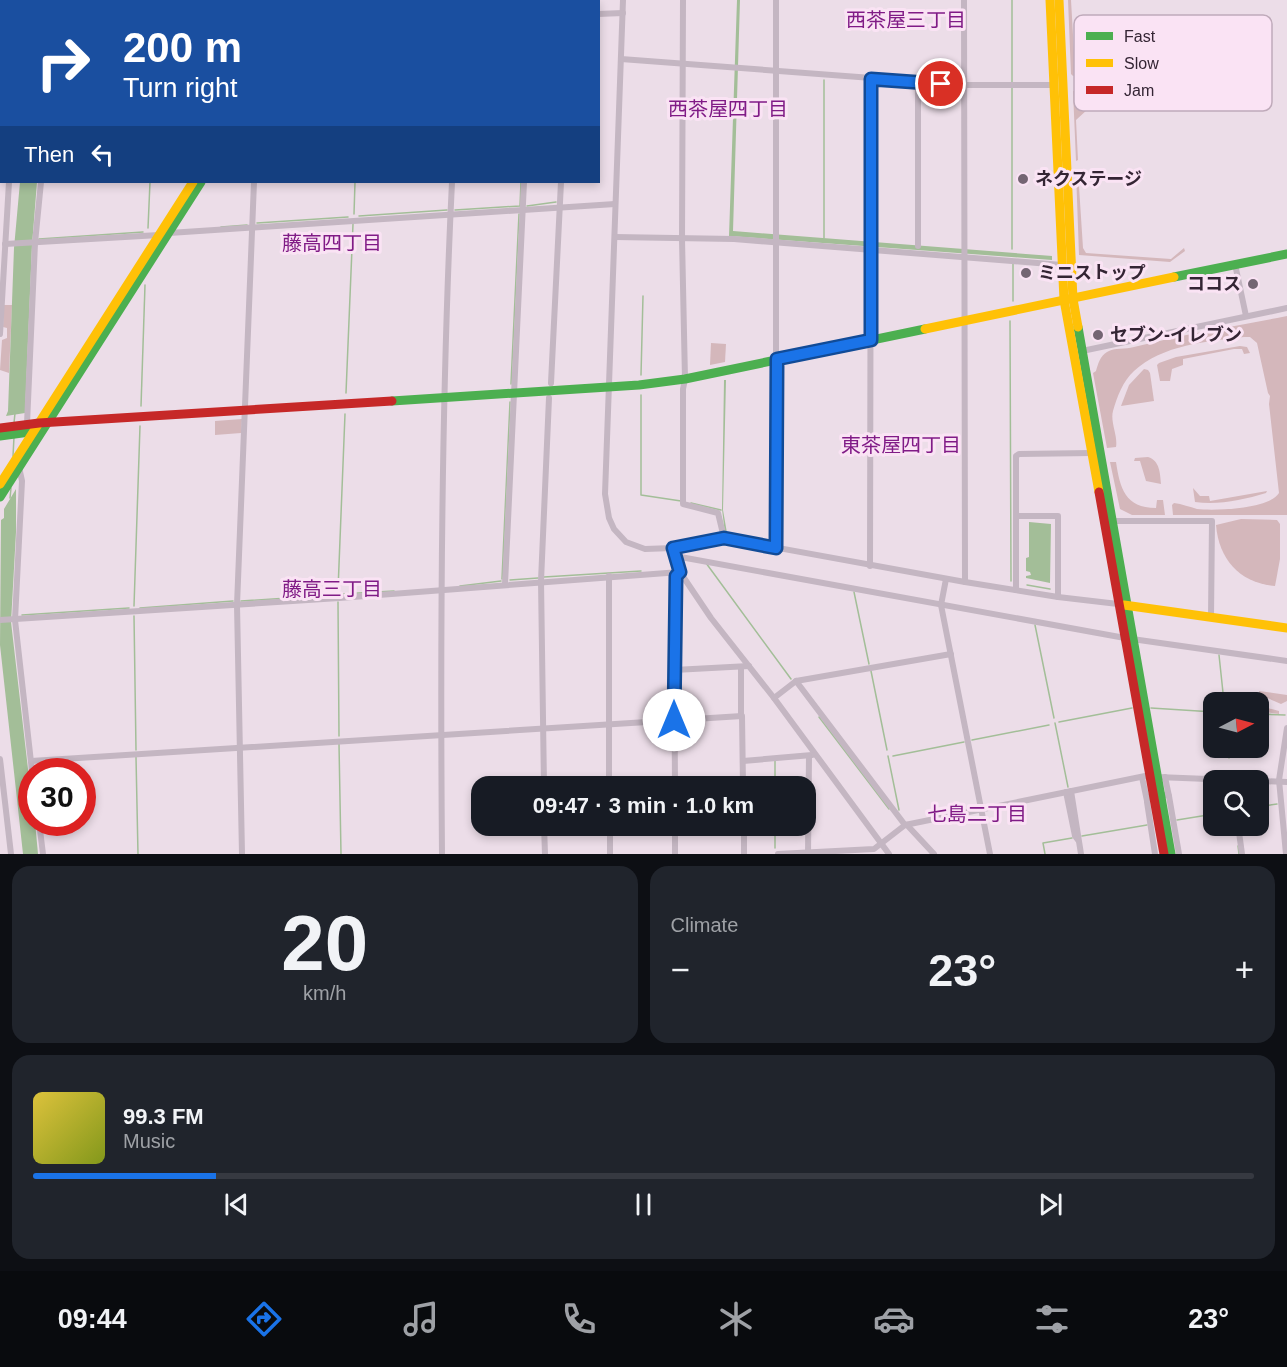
<!DOCTYPE html>
<meta charset="utf-8">
<style>
:root{--surface:#171b24;--page:#20242c;--text:#f1f3f6;--muted:#9ea1a6;--line:#363941;--accent:#1a73e8}
body{margin:0;font-family:Helvetica,"Noto Sans JP",sans-serif;background:var(--page);color:var(--text);height:100vh;display:flex;flex-direction:column;font-size:22px;white-space:nowrap}
*{box-sizing:border-box;margin:0}
p{font-size:20px;color:var(--muted)}
.icon{flex:none;width:33px;height:33px;fill:none;stroke:currentColor;stroke-width:2;stroke-linecap:round;stroke-linejoin:round}
.map{position:relative;height:854px;overflow:hidden}
.panel{display:flex;flex-direction:column;gap:12px;padding:12px;background:#0d0f14;flex:1}
.panel>*{flex:none}
.top-card{position:absolute;left:0px;top:0px;width:600px;height:183px;box-shadow:0 3px 9px #0003;background:#1a4fa0;color:#fff;overflow:hidden}
.needle{width:39px;rotate:84deg}
.controls{position:absolute;left:1203px;top:692px;display:grid;gap:12px}
.controls a{display:grid;place-items:center;width:66px;height:66px;border-radius:12px;background:var(--surface);box-shadow:0 3px 9px #0003;font-size:30px}
.speed{position:absolute;left:18px;top:758px;display:flex;gap:12px;font-size:30px;font-weight:700;text-align:center}
.speed>*{display:grid;place-content:center;width:78px;height:78px;border-radius:50%;background:var(--surface);box-shadow:0 3px 9px #0003;line-height:1}
.speed .limit{border:9px solid #d22;background:#fff;color:#111}
.pin{position:absolute;display:grid;place-items:center;width:51px;height:51px;color:#fff;margin:-26px;border:3px solid #fff;border-radius:50%;box-shadow:0 2px 6px #0007}
.me{position:absolute;width:66px;margin:-33px;rotate:0deg;stroke-linejoin:round;filter:drop-shadow(0 0 4px #0008)}
.turn{display:flex;align-items:center;gap:21px;height:126px;padding:0 24px;font-size:27px}
.turn .icon{width:78px;height:78px;stroke-width:2.5}
.turn b{display:block;font-size:42px;line-height:51px}
.then{display:flex;align-items:center;height:57px;padding:0 24px;background:#0003;gap:12px;font-size:22px}
.big{font-size:45px;font-weight:600;line-height:1.1}
.panel .tile{flex:1;display:flex;flex-direction:column;justify-content:center;gap:9px;min-width:0;padding:0 21px;border-radius:18px;background:var(--page)}
.panel .dial{align-items:center;gap:0}
.dial b{font-size:78px;line-height:1}
.song{display:flex;align-items:center;gap:18px}
.cover{width:72px;height:72px;border-radius:9px;background:linear-gradient(135deg,hsl(50 70% 55%),hsl(70 70% 35%))}
.played{height:6px;border-radius:3px;background:linear-gradient(90deg,var(--accent) 15%,var(--line) 15%)}
.keys{display:flex;justify-content:space-around;direction:ltr}
.heat{display:flex;justify-content:space-between;align-items:center;font-size:33px;direction:ltr}
.panel .tiles{flex:1;display:grid;gap:12px;grid-template-columns:1fr 1fr}
.tile:last-child{grid-column:span 2}
.trip{position:absolute;left:471px;top:776px;width:345px;height:60px;border-radius:18px;background:var(--surface);box-shadow:0 3px 9px #0003;font-weight:600;line-height:60px;text-align:center}
.tab-bar{display:flex;height:96px;justify-content:space-around;align-items:center;background:#090b0e;color:var(--muted)}
.tab-bar .icon{width:42px;height:42px}
.tab-bar .on{color:var(--accent)}
.tab-bar b{font-size:27px;color:var(--text)}
.map>svg:first-child{display:block}
.green{fill:#d4b7bb}
.water{fill:#a3be98}
.lines{fill:none;stroke-linecap:round;stroke-linejoin:round}
.stream{stroke:#a3be98;stroke-width:1.5}
.street{stroke:#c4b6c2;stroke-width:6}
.fast{stroke:#4caf50;stroke-width:9}
.slow{stroke:#ffc107;stroke-width:9}
.jam{stroke:#c62828;stroke-width:9}
.route-casing{stroke:#114b97;stroke-width:15}
.route{stroke:#1a73e8;stroke-width:10}
.poi-dot{fill:#746573;stroke:#fae3f4;stroke-width:2}
.labels{text-anchor:middle;stroke-width:6;stroke-linejoin:round;paint-order:stroke}
.poi-label{font-size:18px;font-weight:bold;fill:#342534;stroke:#fae3f4;text-anchor:start}
.neighbourhood-label{font-size:20px;fill:#801b86;stroke:#fae3f4}
.key{fill:#fae3f4;stroke:#bfaaba;stroke-width:1.5}
.key-label{font-size:16px;fill:#342534}
</style>
<div class="map">
<svg width="1287" height="854" viewBox="0 0 1287 854">
<rect width="100%" height="100%" fill="#ecdde8"/>
<g class="green">
<polygon points="1068,0 1071,0 1075,70 1080,71 1080,74 1073,76 1071,74"/>
<polygon points="1073,91 1079,92 1081,104 1095,95 1100,98 1076,120 1078,160 1076,161"/>
<polygon points="1076,171 1078,171 1083,248 1086,253 1171,259 1184,248 1185,251 1170,262 1079,255"/>
<polygon points="4,305 12,305 9,373 0,370 2,340 7,338 7,328 3,327"/>
<path d="M1287 316V515H1173L1172 505 1174 503C1182 504 1190 507 1197 509 1215 511 1269 509 1279 493L1269 404 1270 396 1268 393 1257 343 1250 337H1244C1208 341 1162 345 1134 371 1123 381 1117 397 1113 411 1110 422 1118 436 1116 447L1107 448 1093 373 1096 371C1098 364 1100 356 1107 352 1115 347 1125 350 1134 347 1184 334 1236 326 1287 316Z"/>
<polygon points="711,343 726,344 725,362 710,365"/>
<polygon points="1240,346 1247,347 1250,353 1244,354 1242,349 1234,349 1183,359 1183,365 1172,369 1170,381 1160,381 1157,365 1159,363 1176,357"/>
<polygon points="1144,369 1148,370 1150,373 1154,401 1121,406 1129,385"/>
<polygon points="242,419 241,433 215,435 215,421"/>
<path d="M1148 457C1160 461 1160 473 1161 484L1146 481 1140 461H1134L1135 458Z"/>
<path d="M1110 462H1116C1120 488 1125 508 1156 508L1157 500H1163L1165 515H1132L1120 509Z"/>
<path d="M1193 488 1200 496H1209L1210 501 1267 491 1266 493C1243 500 1219 505 1195 502Z"/>
<path d="M1241 519 1277 520 1280 524V559L1275 586C1240 583 1219 560 1216 525Z"/>
<polygon points="1259,691 1287,695 1287,701 1281,704 1265,697 1263,700 1264,707 1279,711 1279,714 1259,711"/>
</g>
<g class="water">
<polygon points="737,0 740,0 733,231 1052,256 1052,260 729,236"/>
<polygon points="20,182 37,182 32,245 25,413 6,416 8,411 14,248"/>
<polygon points="724,380 726,380 723,510 727,533 774,543 773,544 725,534 722,509"/>
<polygon points="16,489 16,532 11,622 31,795 32,822 35,822 38,854 23,854 0,645 1,520 4,518 4,509"/>
<polygon points="1029,522 1051,524 1050,583 1026,578 1026,576 1031,575 1030,572 1026,571 1026,558 1029,557"/>
</g>
<g class="lines">
<g class="stream">
<polyline points="1012,0 1012,82"/>
<polyline points="157,2 157,0"/>
<polyline points="362,2 362,0"/>
<polyline points="529,2 529,0"/>
<polyline points="824,80 824,238"/>
<polyline points="1012,88 1012,249"/>
<polyline points="527,206 556,202"/>
<polyline points="455,210 520,206 521,182"/>
<polyline points="354,214 355,182"/>
<polyline points="359,216 447,210"/>
<polyline points="257,223 348,217"/>
<polyline points="221,227 247,225"/>
<polyline points="148,228 150,182"/>
<polyline points="39,239 143,232"/>
<polyline points="1013,264 1013,301"/>
<polyline points="1010,321 1011,581"/>
<polyline points="641,375 643,296"/>
<polyline points="511,384 519,214"/>
<polyline points="346,393 353,224"/>
<polyline points="641,395 641,495 681,501"/>
<polyline points="141,406 145,285"/>
<polyline points="14,423 15,413"/>
<polyline points="13,456 14,437"/>
<polyline points="10,498 11,488"/>
<polyline points="691,503 721,510"/>
<polyline points="706,563 791,679"/>
<polyline points="544,577 641,571"/>
<polyline points="502,579 510,402"/>
<polyline points="510,580 538,578"/>
<polyline points="1027,585 1050,589"/>
<polyline points="460,586 501,581"/>
<polyline points="338,590 345,414"/>
<polyline points="854,592 869,664"/>
<polyline points="341,594 394,591"/>
<polyline points="241,601 333,595"/>
<polyline points="338,602 339,736"/>
<polyline points="134,606 140,426"/>
<polyline points="140,608 233,601"/>
<polyline points="22,615 129,608"/>
<polyline points="134,616 136,750"/>
<polyline points="1035,625 1054,718"/>
<polyline points="1219,655 1224,702"/>
<polyline points="871,671 887,750"/>
<polyline points="1151,708 1214,712"/>
<polyline points="1258,714 1285,715"/>
<polyline points="819,717 889,809"/>
<polyline points="1059,722 1132,708"/>
<polyline points="1055,723 1068,787"/>
<polyline points="972,740 1049,725"/>
<polyline points="339,744 341,854"/>
<polyline points="1228,747 1229,758"/>
<polyline points="888,756 899,810"/>
<polyline points="893,756 964,742"/>
<polyline points="136,757 138,854"/>
<polyline points="775,761 775,786"/>
<polyline points="1258,807 1277,804"/>
<polyline points="1177,820 1214,814"/>
<polyline points="775,825 775,848"/>
<polyline points="1082,836 1147,825"/>
<polyline points="1238,846 1239,854"/>
<polyline points="1045,854 1043,843 1072,838"/>
</g>
<g class="street">
<polyline points="623,0 605,494 609,518 614,529 626,542 645,549 673,548 724,538 965,582 1058,597 1118,604"/>
<polyline points="683,0 682,239 685,379 683,389 683,504 718,513 724,538"/>
<polyline points="776,0 776,548"/>
<polyline points="964,0 965,582"/>
<polyline points="24,2 24,0"/>
<polyline points="55,2 55,0"/>
<polyline points="261,2 261,0"/>
<polyline points="460,2 460,0"/>
<polyline points="532,2 532,0"/>
<polyline points="570,2 570,0"/>
<polyline points="598,14 623,13"/>
<polyline points="621,59 965,85 1055,85"/>
<polyline points="0,77 2,77"/>
<polyline points="169,233 615,204"/>
<polyline points="615,237 734,239 1062,265"/>
<polyline points="5,244 159,235"/>
<polyline points="918,246 918,82"/>
<polyline points="1235,264 1246,316"/>
<polyline points="0,334 9,182"/>
<polyline points="1082,351 1287,308"/>
<polyline points="551,383 561,182"/>
<polyline points="27,424 35,243 41,182"/>
<polyline points="19,467 22,481 15,620 32,771"/>
<polyline points="1016,516 1058,516 1058,597"/>
<polyline points="1112,521 1212,521 1211,617"/>
<polyline points="675,554 680,572 711,618 774,698 889,854"/>
<polyline points="675,556 1125,638 1287,661"/>
<polyline points="870,566 871,79"/>
<polyline points="609,576 609,786"/>
<polyline points="946,579 941,605 990,854"/>
<polyline points="505,584 524,182"/>
<polyline points="1016,590 1016,456 1019,454 1092,453"/>
<polyline points="0,620 339,598 680,572"/>
<polyline points="741,667 741,716"/>
<polyline points="674,670 749,666"/>
<polyline points="796,681 905,825"/>
<polyline points="774,698 796,681 951,654"/>
<polyline points="0,759 11,854"/>
<polyline points="31,761 742,716 743,786"/>
<polyline points="743,761 812,755"/>
<polyline points="1142,777 1147,801"/>
<polyline points="1157,777 1287,782"/>
<polyline points="1165,777 1169,796"/>
<polyline points="544,786 541,581 549,398"/>
<polyline points="675,786 674,629 676,575 680,572"/>
<polyline points="1071,791 1081,854"/>
<polyline points="1066,792 1075,836 1078,840"/>
<polyline points="1153,792 1147,802 1155,854"/>
<polyline points="1160,794 1169,796 1179,854"/>
<polyline points="39,822 43,854"/>
<polyline points="544,825 545,854"/>
<polyline points="610,825 610,854"/>
<polyline points="675,825 675,854"/>
<polyline points="744,825 744,854"/>
<polyline points="907,825 934,854"/>
<polyline points="1238,825 1242,854"/>
<polyline points="242,854 237,605 254,182"/>
<path d="M442 854C440 629 441 406 452 182"/>
<polyline points="778,854 874,849 905,825 1150,775"/>
<polyline points="808,854 809,756"/>
<polyline points="1286,854 1279,780 1287,728"/>
</g>
<g class="fast">
<polyline points="1174,277 1287,254"/>
<polyline points="1078,327 1171,854"/>
<polyline points="392,401 639,385 685,379 925,329"/>
<polyline points="0,436 37,431"/>
<polyline points="0,497 201,182"/>
</g>
<g class="slow">
<polyline points="1050,0 1064,300 1099,492"/>
<polyline points="1059,0 1073,299 1078,327"/>
<polyline points="309,2 310,0"/>
<polyline points="925,329 1174,277"/>
<polyline points="0,484 193,182"/>
<polyline points="1124,605 1287,628"/>
</g>
<g class="jam">
<polyline points="316,2 317,0"/>
<polyline points="0,428 39,423 392,401"/>
<polyline points="1099,492 1164,854"/>
</g>
</g>
<g class="lines">
<g class="route-casing">
<polyline id="route" points="674,720 676,576 680,572 673,548 724,538 776,548 777,359 871,340 871,79 941,84"/>
</g>
<use href="#route" class="route"/>
</g>
<g class="poi-dot">
<circle cx="1023" cy="179" r="6"/>
<circle cx="1026" cy="273" r="6"/>
<circle cx="1253" cy="284" r="6"/>
<circle cx="1098" cy="335" r="6"/>
</g>
<g class="labels">
<g class="poi-label">
<text x="1035" y="185">ネクステージ</text>
<text x="1038" y="279">ミニストップ</text>
<text x="1241" y="290" text-anchor="end">ココス</text>
<text x="1110" y="341">セブン-イレブン</text>
</g>
<g class="neighbourhood-label">
<text x="906" y="27">西茶屋三丁目</text>
<text x="728" y="116">西茶屋四丁目</text>
<text x="332" y="250">藤高四丁目</text>
<text x="901" y="452">東茶屋四丁目</text>
<text x="332" y="596">藤高三丁目</text>
<text x="977" y="821">七島二丁目</text>
</g>
</g>
<rect x="1074" y="15" width="198" height="96" rx="9" class="key"/>
<rect x="1086" y="32" width="27" height="8" fill="#4caf50"/>
<rect x="1086" y="59" width="27" height="8" fill="#ffc107"/>
<rect x="1086" y="86" width="27" height="8" fill="#c62828"/>
<g class="key-label">
<text x="1124" y="42">Fast</text>
<text x="1124" y="69">Slow</text>
<text x="1124" y="96">Jam</text>
</g>
</svg>
<div class="controls">
<a><svg class="needle" viewBox="-14 -14 28 28"><path d="M0-13l5 13h-10z" fill="#e53935"/><path d="M0 13l5-13h-10z" fill="#9ea1a6"/></svg></a>
<a><svg class="icon" aria-label="search" viewBox="0 0 24 24"><circle cx="10" cy="10" r="6"/><path d="M15 15l6 6"/></svg></a>
</div>
<div class="speed"><div class="limit">30</div></div>
<div class="pin" style="left:941px;top:84px;background:#d93025"><svg class="icon" aria-label="arrive" viewBox="0 0 24 24"><path d="M6 21V4h12l-3 4 3 4H6"/></svg></div>
<svg class="me" style="left:674px;top:720px" viewBox="-20 -20 40 40"><circle r="19" fill="#fff"/><path d="M0-13L10 11 0 6-10 11z" fill="#1a73e8"/></svg>
<div class="trip">09:47 · 3 min · 1.0 km</div>
<div class="top-card">
<div class="turn"><svg class="icon" aria-label="right" viewBox="0 0 24 24"><path d="M7 20v-9h11M14 6l5 5-5 5"/></svg><div><b>200 m</b>Turn right</div></div>
<div class="then">Then<svg class="icon" aria-label="left" viewBox="0 0 24 24"><path d="M17 20v-9H6M10 6l-5 5 5 5"/></svg></div>
</div>
</div>
<section class="panel">
<div class="tiles">
<div class="tile dial"><b>20</b><p>km/h</p></div>
<div class="tile"><p>Climate</p>
<div class="heat"><a>−</a><b class="big">23°</b><a>+</a></div>
</div>
<div class="tile">
<div class="song"><i class="cover"></i><div><b>99.3 FM</b><p>Music</p></div></div>
<div class="played"></div>
<div class="keys"><svg class="icon" aria-label="previous" viewBox="0 0 24 24"><path d="M18 5L8 12l10 7zM5 5v14"/></svg><svg class="icon" aria-label="pause" viewBox="0 0 24 24"><path d="M8 5v14M16 5v14"/></svg><svg class="icon" aria-label="next" viewBox="0 0 24 24"><path d="M6 5l10 7-10 7zM19 5v14"/></svg></div>
</div>
</div>
</section>
<nav class="tab-bar">
<b>09:44</b>
<svg class="icon on" aria-label="directions" viewBox="0 0 24 24"><path d="M12 3l9 9-9 9-9-9zM9 14v-3h6M13 9l2 2-2 2"/></svg>
<svg class="icon" aria-label="music" viewBox="0 0 24 24"><path d="M9 18V5l10-2v13"/><circle cx="6" cy="18" r="3"/><circle cx="16" cy="16" r="3"/></svg>
<svg class="icon" aria-label="phone" viewBox="0 0 24 24"><path d="M5 4h4l2 5-3 2q2 4 5 5l2-3 5 2v4C11 20 4 13 5 4z"/></svg>
<svg class="icon" aria-label="climate" viewBox="0 0 24 24"><path d="M12 3v18M4 7l16 10M4 17L20 7"/></svg>
<svg class="icon" aria-label="car" viewBox="0 0 24 24"><path d="M5 17H2v-5l4-1 3-4h7l3 4 3 1v5h-3M9 17h6M6 11h13"/><circle cx="7" cy="17" r="2"/><circle cx="17" cy="17" r="2"/></svg>
<svg class="icon" aria-label="filters" viewBox="0 0 24 24"><path d="M4 7h16M4 17h16"/><circle cx="9" cy="7" r="2"/><circle cx="15" cy="17" r="2"/></svg>
<b>23°</b>
</nav>
